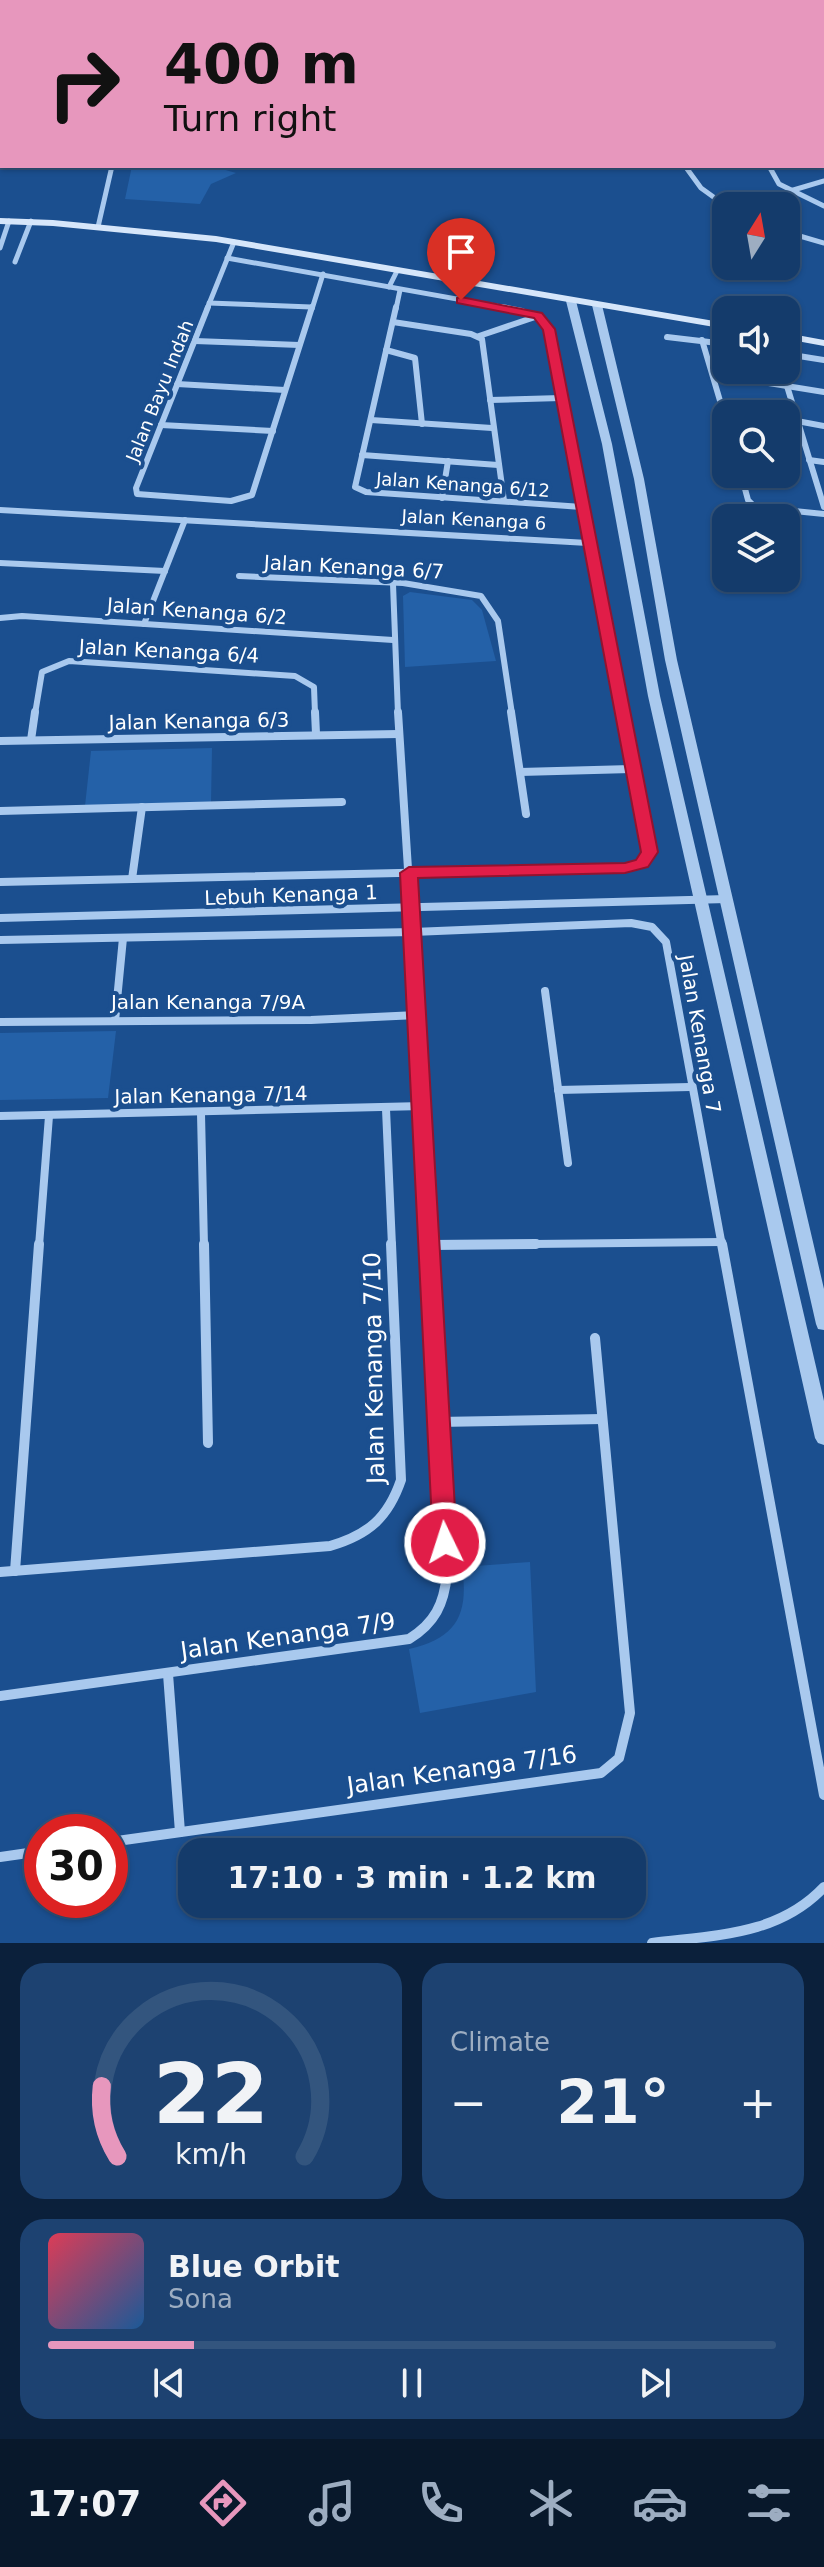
<!DOCTYPE html>
<meta charset="utf-8">
<style>
:root{--surface:#143b6b;--page:#1d4271;--text:#f1f3f6;--muted:#9dadc1;--line:#33557e;--accent:#e797bd}
body{margin:0;font-family:"DejaVu Sans",sans-serif;background:var(--page);color:var(--text);height:100vh;display:flex;flex-direction:column;font-size:30px;white-space:nowrap}
*{box-sizing:border-box;margin:0}
p{font-size:26px;color:var(--muted)}
.icon{flex:none;width:44px;height:44px;fill:none;stroke:currentColor;stroke-width:2;stroke-linecap:round;stroke-linejoin:round}
.map{position:relative;height:1943px;overflow:hidden}
.panel{display:flex;flex-direction:column;gap:20px;padding:20px;background:#0b203b;flex:1}
.panel>*{flex:none}
.hud{position:absolute;left:0px;top:0px;width:824px;height:168px;box-shadow:0 2px 6px #0004,0 0 0 2px var(--line);background:#e797bd;color:#111;overflow:hidden}
.needle{width:52px;rotate:11deg}
.tools{position:absolute;left:712px;top:192px;display:grid;gap:16px}
.tools a{display:grid;place-items:center;width:88px;height:88px;border-radius:16px;background:var(--surface);box-shadow:0 2px 6px #0004,0 0 0 2px var(--line);font-size:40px}
.speed{position:absolute;left:24px;top:1814px;display:flex;gap:16px;font-size:40px;font-weight:700;text-align:center}
.speed>*{display:grid;place-content:center;width:104px;height:104px;border-radius:50%;background:var(--surface);box-shadow:0 2px 6px #0004,0 0 0 2px var(--line);line-height:1}
.speed .limit{border:12px solid #d22;background:#fff;color:#111}
.pin{position:absolute;display:grid;place-items:center;width:68px;height:68px;color:#fff;margin:-82px -34px;border-radius:50% 50% 50% 0;rotate:-45deg;box-shadow:0 0 8px #0007}
.pin .icon{rotate:45deg}
.me{position:absolute;width:88px;margin:-44px;rotate:356deg;stroke-linejoin:round;filter:drop-shadow(0 0 6px #0008)}
.turn{display:flex;align-items:center;gap:28px;height:168px;padding:0 32px;font-size:36px}
.turn .icon{width:104px;height:104px;stroke-width:2.5}
.turn b{display:block;font-size:56px;line-height:68px}
.big{font-size:60px;font-weight:800;line-height:1.1}
.panel .widget{flex:1;display:flex;flex-direction:column;justify-content:center;gap:12px;min-width:0;padding:0 28px;border-radius:24px;background:var(--page)}
.panel .dial{align-items:center;gap:0}
.dial svg{height:208px;overflow:visible;fill:none;stroke:var(--line);stroke-width:7;stroke-linecap:round;text-anchor:middle}
.dial text{fill:var(--text);stroke:none}
.song{display:flex;align-items:center;gap:24px}
.cover{width:96px;height:96px;border-radius:12px;background:linear-gradient(135deg,hsl(350 70% 55%),hsl(210 70% 35%))}
.played{height:8px;border-radius:4px;background:linear-gradient(90deg,var(--accent) 20%,var(--line) 20%)}
.keys{display:flex;justify-content:space-around;direction:ltr}
.heat{display:flex;justify-content:space-between;align-items:center;font-size:44px;direction:ltr}
.panel .tiles{flex:1;display:grid;gap:20px;grid-template-columns:1fr 1fr}
.widget:last-child{grid-column:span 2}
.trip{position:absolute;left:178px;top:1838px;width:468px;height:80px;border-radius:24px;background:var(--surface);box-shadow:0 2px 6px #0004,0 0 0 2px var(--line);font-weight:800;line-height:80px;text-align:center}
.tabs{display:flex;height:128px;justify-content:space-around;align-items:center;background:#08182b;color:var(--muted)}
.tabs .icon{width:56px;height:56px}
.tabs .selected{color:var(--accent)}
.tabs b{font-size:36px;color:var(--text)}
.map>svg:first-child{display:block}
.green{fill:#2461a8}
.lines{fill:none;stroke-linecap:round;stroke-linejoin:round}
.minor-far3{stroke:#a9c9ee;stroke-width:5}
.minor-far2{stroke:#a9c9ee;stroke-width:6}
.minor-far1{stroke:#a9c9ee;stroke-width:8}
.minor{stroke:#a9c9ee;stroke-width:10}
.tertiary{fill:#a9c9ee;fill-rule:evenodd}
.secondary{fill:#d6e6fa;fill-rule:evenodd}
.route{fill:#e11d48;stroke:#92132f;stroke-width:2}
.labels{text-anchor:middle;stroke-width:8;stroke-linejoin:round;paint-order:stroke}
.far-street-label{font-size:18px;fill:#fff;stroke:#1b4f8f}
.street-label{font-size:20px;fill:#fff;stroke:#1b4f8f}
.near-street-label{font-size:24px;fill:#fff;stroke:#1b4f8f}
</style>
<div class="map">
<svg width="824" height="1943" viewBox="0 0 824 1943">
<rect width="100%" height="100%" fill="#1b4f8f"/>
<g class="green">
<polygon points="132,166 226,166 222,169 236,173 211,184 200,204 125,199"/>
<polygon points="410,592 472,600 482,610 496,661 405,667 403,596"/>
<polygon points="212,748 211,803 85,806 91,751"/>
<polygon points="116,1031 108,1098 0,1100 0,1033"/>
<path d="M530 1562 536 1692 420 1713 409 1649C457 1638 469 1614 462 1567Z"/>
</g>
<g class="lines">
<g class="minor-far3">
<polyline points="273,0 302,2"/>
<polyline points="530,0 537,0"/>
<polyline points="66,2 70,0"/>
<polyline points="685,166 701,188 726,206"/>
<polyline points="769,166 779,184 824,206"/>
<polyline points="790,191 824,181"/>
<polyline points="98,227 112,166"/>
<polyline points="786,232 824,243"/>
<polyline points="0,248 9,221"/>
<polyline points="227,258 513,309"/>
<polyline points="15,262 31,221"/>
<polyline points="389,287 397,271"/>
<polyline points="209,303 311,307"/>
<polyline points="207,309 234,242"/>
<polyline points="312,309 323,274"/>
<polyline points="396,309 400,290"/>
</g>
<g class="minor-far2">
<polyline points="208,307 136,488 137,494 231,501 252,495 312,307"/>
<polyline points="396,307 355,487 366,492 582,507"/>
<polyline points="502,307 522,311 546,322 622,714"/>
<polyline points="393,322 471,334 482,339 504,501"/>
<polyline points="479,336 538,316"/>
<polyline points="667,337 726,344"/>
<polyline points="702,340 726,421"/>
<polyline points="195,341 299,345"/>
<polyline points="386,350 415,358 422,424"/>
<polyline points="786,354 824,360"/>
<polyline points="713,374 824,392"/>
<polyline points="177,384 285,390"/>
<polyline points="787,386 824,507"/>
<polyline points="490,400 561,398"/>
<polyline points="371,420 492,428"/>
<polyline points="797,421 824,426"/>
<polyline points="161,425 273,431"/>
<polyline points="362,455 498,465"/>
<polyline points="809,460 824,462"/>
<polyline points="741,474 748,500 755,507 824,514"/>
<polyline points="442,498 448,461"/>
<polyline points="0,510 588,543"/>
<polyline points="0,563 165,571"/>
<polyline points="239,576 403,583 481,596 498,621 512,714"/>
<polyline points="393,584 398,714"/>
<polyline points="0,618 22,616 393,640"/>
<polyline points="144,624 185,520"/>
<polyline points="35,714 42,672 69,661 295,676 314,687 315,714"/>
</g>
<g class="minor-far1">
<polyline points="315,712 316,734"/>
<polyline points="398,712 432,1246"/>
<polyline points="511,712 526,814"/>
<polyline points="31,740 35,712"/>
<polyline points="0,741 399,734"/>
<polyline points="520,772 631,769"/>
<polyline points="0,811 342,802"/>
<polyline points="132,879 142,807"/>
<polyline points="0,882 625,868 642,863 649,852 622,712"/>
<polyline points="0,918 727,899"/>
<polyline points="0,940 413,932 631,923 652,927 666,942 722,1246"/>
<polyline points="545,991 568,1163"/>
<polyline points="115,1021 123,938"/>
<polyline points="0,1022 311,1020 417,1015"/>
<polyline points="558,1090 690,1087"/>
<polyline points="386,1109 392,1246"/>
<polyline points="201,1114 204,1246"/>
<polyline points="0,1116 423,1106"/>
<polyline points="432,1245 722,1242"/>
<polyline points="39,1246 49,1116"/>
</g>
<g class="minor">
<polyline points="204,1244 208,1443"/>
<polyline points="722,1244 824,1795"/>
<polyline points="432,1245 536,1244"/>
<polyline points="438,1422 602,1419"/>
<polyline points="15,1571 39,1244"/>
<path d="M0 1572 330 1546C368 1535 388 1518 401 1480L391 1244"/>
<polyline points="168,1674 180,1832"/>
<path d="M0 1696 409 1639C435 1623 444 1604 447 1574L432 1244"/>
<polyline points="110,1842 601,1773 619,1758 630,1713 595,1338"/>
<polyline points="0,1857 42,1851"/>
<path d="M652 1943C714 1935 778 1936 824 1887"/>
</g>
<g class="tertiary">
<polygon points="571,298 576,301 612,444 660,696 824,1401 824,1445 818,1443 815,1438 648,696 602,444 566,301"/>
<polygon points="597,302 602,305 644,479 677,660 824,1289 824,1330 818,1329 816,1324 665,660 634,479 592,305"/>
</g>
<g class="secondary">
<polygon points="0,218 53,220 216,236 726,323 726,329 216,242 53,226 0,224"/>
<polygon points="786,333 824,340 824,346 786,339"/>
</g>
</g>
<polygon class="route" points="461,297 542,313 555,329 658,852 648,867 625,873 418,878 457,1543 454,1550 445,1553 437,1550 433,1543 400,873 409,867 625,863 636,860 641,852 543,330 534,318 457,303 457,298"/>
<g class="labels">
<g class="far-street-label">
<text transform="translate(160 391) rotate(-68)" y="6">Jalan Bayu Indah</text>
<text transform="translate(463 485) rotate(4)" y="6">Jalan Kenanga 6/12</text>
<text transform="translate(474 520) rotate(3)" y="6">Jalan Kenanga 6</text>
</g>
<g class="street-label">
<text transform="translate(354 567) rotate(3)" y="7">Jalan Kenanga 6/7</text>
<text transform="translate(197 611) rotate(4)" y="7">Jalan Kenanga 6/2</text>
<text transform="translate(169 651) rotate(3)" y="7">Jalan Kenanga 6/4</text>
<text transform="translate(199 721) rotate(-1)" y="7">Jalan Kenanga 6/3</text>
<text transform="translate(291 895) rotate(-2)" y="7">Lebuh Kenanga 1</text>
<text x="208" y="1009">Jalan Kenanga 7/9A</text>
<text transform="translate(700 1034) rotate(80)" y="7">Jalan Kenanga 7</text>
<text transform="translate(211 1095) rotate(-1)" y="7">Jalan Kenanga 7/14</text>
</g>
<g class="near-street-label">
<text transform="translate(374 1368) rotate(-91)" y="8">Jalan Kenanga 7/10</text>
<text transform="translate(288 1636) rotate(-8)" y="8">Jalan Kenanga 7/9</text>
<text transform="translate(462 1770) rotate(-8)" y="8">Jalan Kenanga 7/16</text>
</g>
</g>
</svg>
<div class="tools">
<a><svg class="needle" viewBox="-14 -14 28 28"><path d="M0-13l5 13h-10z" fill="#e53935"/><path d="M0 13l5-13h-10z" fill="#9dadc1"/></svg></a>
<a><svg class="icon" aria-label="sound" viewBox="0 0 24 24"><path d="M4 9h4l5-4v14l-5-4H4zM17 9q2 3 0 6"/></svg></a>
<a><svg class="icon" aria-label="search" viewBox="0 0 24 24"><circle cx="10" cy="10" r="6"/><path d="M15 15l6 6"/></svg></a>
<a><svg class="icon" aria-label="layers" viewBox="0 0 24 24"><path d="M12 4l9 5-9 5-9-5zM3 14l9 5 9-5"/></svg></a>
</div>
<div class="speed"><div class="limit">30</div></div>
<div class="pin" style="left:461px;top:300px;background:#d93025"><svg class="icon" aria-label="arrive" viewBox="0 0 24 24"><path d="M6 21V4h12l-3 4 3 4H6"/></svg></div>
<svg class="me" style="left:445px;top:1543px" viewBox="-20 -20 40 40"><circle r="17" fill="#e11d48" stroke="#fff" stroke-width="3"/><path d="M0-11L8 9 0 5-8 9z" fill="#fff"/></svg>
<div class="trip">17:10 · 3 min · 1.2 km</div>
<div class="hud">
<div class="turn"><svg class="icon" aria-label="right" viewBox="0 0 24 24"><path d="M7 20v-9h11M14 6l5 5-5 5"/></svg><div><b>400 m</b>Turn right</div></div>
</div>
</div>
<section class="panel">
<div class="tiles">
<div class="widget dial"><svg viewBox="0 0 100 80">
<path d="M14 69A42 42 0 1 1 86 69"/>
<path d="M14 69A42 42 0 0 1 8 42" stroke="#e797bd"/>
<text x="50" y="56" font-size="32" font-weight="700">22</text>
<text x="50" y="72" font-size="11">km/h</text>
</svg></div>
<div class="widget"><p>Climate</p>
<div class="heat"><a>−</a><b class="big">21°</b><a>+</a></div>
</div>
<div class="widget">
<div class="song"><i class="cover"></i><div><b>Blue Orbit</b><p>Sona</p></div></div>
<div class="played"></div>
<div class="keys"><svg class="icon" aria-label="previous" viewBox="0 0 24 24"><path d="M18 5L8 12l10 7zM5 5v14"/></svg><svg class="icon" aria-label="pause" viewBox="0 0 24 24"><path d="M8 5v14M16 5v14"/></svg><svg class="icon" aria-label="next" viewBox="0 0 24 24"><path d="M6 5l10 7-10 7zM19 5v14"/></svg></div>
</div>
</div>
</section>
<nav class="tabs">
<b>17:07</b>
<svg class="icon selected" aria-label="directions" viewBox="0 0 24 24"><path d="M12 3l9 9-9 9-9-9zM9 14v-3h6M13 9l2 2-2 2"/></svg>
<svg class="icon" aria-label="music" viewBox="0 0 24 24"><path d="M9 18V5l10-2v13"/><circle cx="6" cy="18" r="3"/><circle cx="16" cy="16" r="3"/></svg>
<svg class="icon" aria-label="phone" viewBox="0 0 24 24"><path d="M5 4h4l2 5-3 2q2 4 5 5l2-3 5 2v4C11 20 4 13 5 4z"/></svg>
<svg class="icon" aria-label="climate" viewBox="0 0 24 24"><path d="M12 3v18M4 7l16 10M4 17L20 7"/></svg>
<svg class="icon" aria-label="car" viewBox="0 0 24 24"><path d="M5 17H2v-5l4-1 3-4h7l3 4 3 1v5h-3M9 17h6M6 11h13"/><circle cx="7" cy="17" r="2"/><circle cx="17" cy="17" r="2"/></svg>
<svg class="icon" aria-label="filters" viewBox="0 0 24 24"><path d="M4 7h16M4 17h16"/><circle cx="9" cy="7" r="2"/><circle cx="15" cy="17" r="2"/></svg>
</nav>
